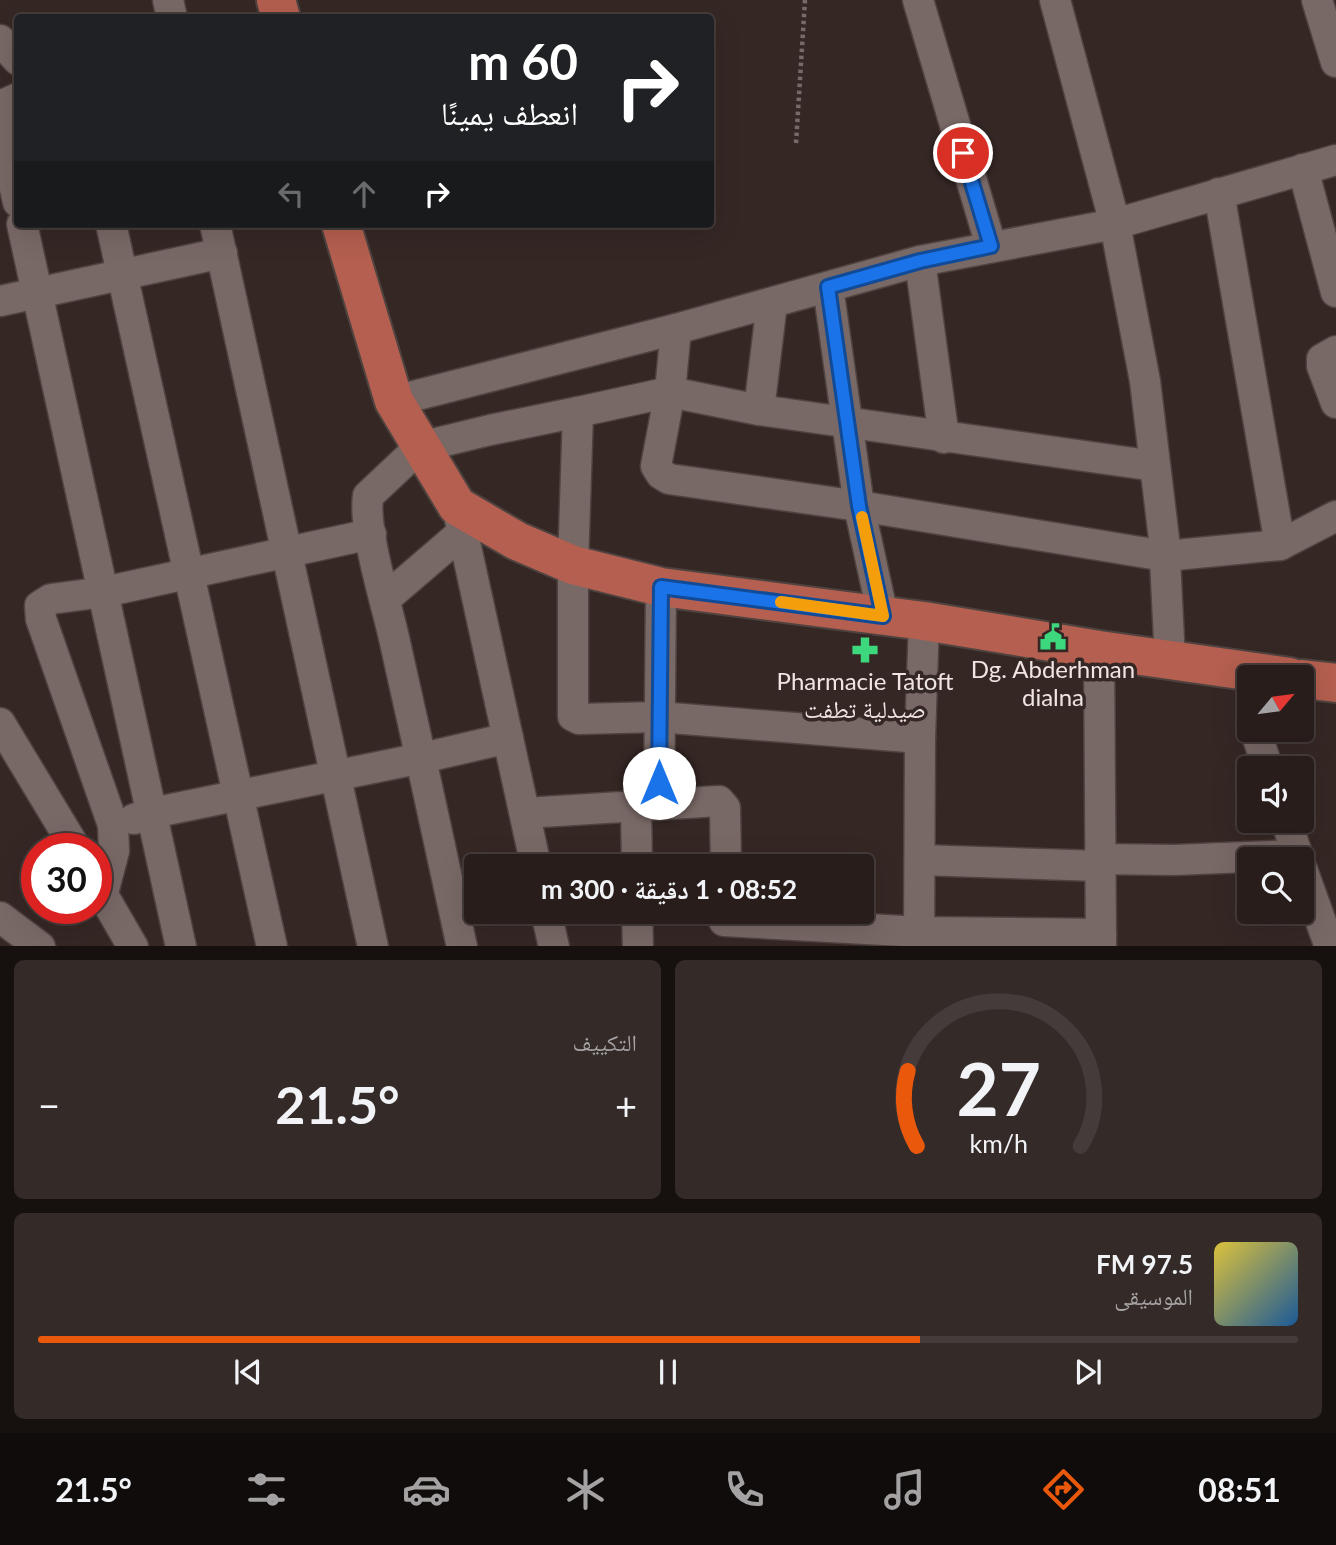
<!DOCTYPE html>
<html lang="ar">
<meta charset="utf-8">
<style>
:root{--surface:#281d1b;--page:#342a28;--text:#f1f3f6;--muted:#a5a2a3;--line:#443b3a;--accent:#ea580c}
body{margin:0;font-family:Lato,"Noto Naskh Arabic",sans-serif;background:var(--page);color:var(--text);direction:rtl;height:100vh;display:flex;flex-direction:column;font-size:26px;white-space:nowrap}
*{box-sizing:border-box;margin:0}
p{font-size:23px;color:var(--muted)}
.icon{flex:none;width:38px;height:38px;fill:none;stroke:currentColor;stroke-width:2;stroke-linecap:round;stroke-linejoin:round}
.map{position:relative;height:946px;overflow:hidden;direction:ltr}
.panel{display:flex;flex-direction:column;gap:14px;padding:14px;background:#16100f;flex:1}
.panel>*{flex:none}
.guide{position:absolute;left:14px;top:14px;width:700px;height:214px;border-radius:7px;box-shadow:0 7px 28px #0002,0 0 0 2px var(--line);direction:rtl;background:#202124;color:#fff;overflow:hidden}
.needle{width:46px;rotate:61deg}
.controls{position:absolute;left:1237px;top:665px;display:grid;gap:14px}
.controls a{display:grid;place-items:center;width:77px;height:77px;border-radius:7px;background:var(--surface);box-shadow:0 7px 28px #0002,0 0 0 2px var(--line);font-size:35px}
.speed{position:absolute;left:21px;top:833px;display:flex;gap:14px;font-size:35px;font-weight:700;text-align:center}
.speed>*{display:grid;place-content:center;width:91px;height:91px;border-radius:50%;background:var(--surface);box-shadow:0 7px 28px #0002,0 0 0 2px var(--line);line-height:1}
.speed .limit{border:10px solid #d22;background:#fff;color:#111}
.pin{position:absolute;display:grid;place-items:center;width:60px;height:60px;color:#fff;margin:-30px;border:4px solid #fff;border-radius:50%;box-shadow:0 2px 7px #0007}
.me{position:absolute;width:77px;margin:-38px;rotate:0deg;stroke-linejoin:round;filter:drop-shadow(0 0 5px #0008)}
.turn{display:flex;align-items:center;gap:24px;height:147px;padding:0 21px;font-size:32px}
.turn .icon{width:91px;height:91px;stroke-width:2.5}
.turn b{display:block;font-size:49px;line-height:60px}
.lanes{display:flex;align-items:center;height:66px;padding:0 21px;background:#0003;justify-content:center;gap:35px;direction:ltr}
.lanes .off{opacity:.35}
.big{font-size:52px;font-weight:700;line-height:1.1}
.panel .card{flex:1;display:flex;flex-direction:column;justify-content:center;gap:10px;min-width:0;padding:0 24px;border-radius:10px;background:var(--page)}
.panel .dial{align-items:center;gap:0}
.dial svg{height:182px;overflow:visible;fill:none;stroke:var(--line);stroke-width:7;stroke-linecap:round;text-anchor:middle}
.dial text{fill:var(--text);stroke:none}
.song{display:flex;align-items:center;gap:21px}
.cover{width:84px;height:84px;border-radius:10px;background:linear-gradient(135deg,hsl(50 70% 55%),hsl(210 70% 35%))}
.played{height:7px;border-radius:4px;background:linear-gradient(90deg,var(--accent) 70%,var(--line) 70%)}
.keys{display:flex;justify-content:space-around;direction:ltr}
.heat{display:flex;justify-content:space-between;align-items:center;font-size:38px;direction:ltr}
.panel .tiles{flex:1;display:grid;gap:14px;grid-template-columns:1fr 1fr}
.card:last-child{grid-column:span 2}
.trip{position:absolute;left:464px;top:854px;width:410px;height:70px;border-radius:7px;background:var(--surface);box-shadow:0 7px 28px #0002,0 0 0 2px var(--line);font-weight:700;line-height:70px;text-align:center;direction:rtl}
.menu{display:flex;height:112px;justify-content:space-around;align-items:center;background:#100c0b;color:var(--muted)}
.menu .icon{width:49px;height:49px}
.menu .current{color:var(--accent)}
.menu b{font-size:32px;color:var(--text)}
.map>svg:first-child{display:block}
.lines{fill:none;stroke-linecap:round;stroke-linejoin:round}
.minor-casing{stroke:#4f4340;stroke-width:33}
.major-casing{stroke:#4f4340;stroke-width:42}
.path{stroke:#776a68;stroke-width:4.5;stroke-dasharray:3.5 3.5;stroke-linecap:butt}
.minor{stroke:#796966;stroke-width:30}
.major{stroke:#b45f4f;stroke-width:38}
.route-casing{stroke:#114b97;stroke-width:18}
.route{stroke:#1a73e8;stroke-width:12}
.slow{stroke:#f59e0b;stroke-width:12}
.labels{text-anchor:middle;stroke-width:7;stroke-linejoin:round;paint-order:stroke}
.poi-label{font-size:24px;fill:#efe5e3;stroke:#352724}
</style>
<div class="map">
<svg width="1336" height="947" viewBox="0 0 1336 947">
<rect width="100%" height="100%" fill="#352724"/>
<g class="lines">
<g class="minor-casing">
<g id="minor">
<polyline points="168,0 172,18"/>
<polyline points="918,0 991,246"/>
<polyline points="1055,0 1115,224 1145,381 1164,539 1170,660"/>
<polyline points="1317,0 1336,62"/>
<polyline points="0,40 18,60"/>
<polyline points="0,106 18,98"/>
<polyline points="0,122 18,202"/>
<polyline points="1303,169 1336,292"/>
<polyline points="1219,193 1280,545"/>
<polyline points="22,224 181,947"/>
<polyline points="111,224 272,947"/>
<polyline points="215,224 373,947"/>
<polyline points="920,261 944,438"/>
<polyline points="828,287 859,506 883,616"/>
<polyline points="0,301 222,253"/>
<polyline points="676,329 670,392 656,466 661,474 669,479 859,506 1165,556 1280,545 1336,516"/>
<polyline points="1336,351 1322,359 1322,366 1336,403"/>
<polyline points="394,401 676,329 920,261 1115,224 1336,160"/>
<polyline points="759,410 772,303"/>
<polyline points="457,506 536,866"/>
<polyline points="385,599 463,532"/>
<polyline points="1099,650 1101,947"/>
<polyline points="0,723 76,849"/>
<polyline points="1255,730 1268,768"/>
<polyline points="920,738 659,717 579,719 573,716 573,565 578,412 670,392 759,410 1155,466"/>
<polyline points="659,805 661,587"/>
<polyline points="636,807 637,866"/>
<polyline points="525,813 719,801 725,808 726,866"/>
<polyline points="134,819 152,813 422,758 508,738"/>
<polyline points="1286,821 1299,859"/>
<polyline points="1100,859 1174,860 1297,855"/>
<polyline points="920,860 1100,866"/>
<polyline points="1302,869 1330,947"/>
<polyline points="96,883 133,947"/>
<polyline points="103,893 114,851 113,825 41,619 40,606 51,599 104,592 371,534"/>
<polyline points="546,912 554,947"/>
<polyline points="637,912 638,947"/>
<polyline points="0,917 40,947"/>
<polyline points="724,921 920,932 1101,934"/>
<path d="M462 947C440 843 417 741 394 638 386 602 363 530 368 496L420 447 490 430 578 412"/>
<polyline points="919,947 920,738 924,621"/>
</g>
</g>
<g class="major-casing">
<g id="major">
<polyline points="276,0 281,18"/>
<polyline points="341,224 394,401 457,506 517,541 573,565 661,587 924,621 1099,650 1290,677"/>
<polyline points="1302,679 1336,683"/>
</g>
</g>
<polyline class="path" points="796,143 805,0"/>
<use href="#minor" class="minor"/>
<use href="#major" class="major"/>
</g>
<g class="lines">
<g class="route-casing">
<polyline id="route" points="659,783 661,587 883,616 859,506 828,287 920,261 991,246 963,153"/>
</g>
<use href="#route" class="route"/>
<polyline class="slow" points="781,602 883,616 862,517"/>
</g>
<defs>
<g id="civic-bare" transform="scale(2.1)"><path d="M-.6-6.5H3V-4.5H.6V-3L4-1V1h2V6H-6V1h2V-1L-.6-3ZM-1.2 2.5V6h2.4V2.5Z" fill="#3dd77e" stroke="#352724" stroke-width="2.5" paint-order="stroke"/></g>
<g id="pharmacy-bare" transform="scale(2.1)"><path d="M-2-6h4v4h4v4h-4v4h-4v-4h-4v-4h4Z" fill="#3dd77e" stroke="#352724" stroke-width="2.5" paint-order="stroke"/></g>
</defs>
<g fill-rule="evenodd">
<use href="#civic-bare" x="1053" y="637"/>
<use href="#pharmacy-bare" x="865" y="650"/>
</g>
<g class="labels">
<g class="poi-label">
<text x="1053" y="678">Dg. Abderhman<tspan x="1053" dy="28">dialna</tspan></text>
<text x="865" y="690">Pharmacie Tatoft<tspan x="865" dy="28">صيدلية تطفت</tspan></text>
</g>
</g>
</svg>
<div class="controls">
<a><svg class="needle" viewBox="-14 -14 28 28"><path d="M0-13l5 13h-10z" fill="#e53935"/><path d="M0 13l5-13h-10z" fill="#a5a2a3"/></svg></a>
<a><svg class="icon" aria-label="sound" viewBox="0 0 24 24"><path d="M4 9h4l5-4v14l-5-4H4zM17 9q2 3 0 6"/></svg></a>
<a><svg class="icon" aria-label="search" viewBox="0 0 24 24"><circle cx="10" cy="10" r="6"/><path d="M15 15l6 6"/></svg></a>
</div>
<div class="speed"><div class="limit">30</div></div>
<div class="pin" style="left:963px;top:153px;background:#d93025"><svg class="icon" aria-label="arrive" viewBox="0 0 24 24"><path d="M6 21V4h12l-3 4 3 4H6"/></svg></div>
<svg class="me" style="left:659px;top:783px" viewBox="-20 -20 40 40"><circle r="19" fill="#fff"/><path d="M0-13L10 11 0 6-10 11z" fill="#1a73e8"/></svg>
<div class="trip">08:52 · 1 دقيقة · 300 m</div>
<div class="guide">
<div class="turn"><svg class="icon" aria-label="right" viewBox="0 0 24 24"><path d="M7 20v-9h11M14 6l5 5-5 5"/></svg><div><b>60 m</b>انعطف يمينًا</div></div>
<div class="lanes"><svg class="icon off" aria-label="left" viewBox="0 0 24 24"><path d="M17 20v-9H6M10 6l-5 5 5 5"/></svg><svg class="icon off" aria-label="ahead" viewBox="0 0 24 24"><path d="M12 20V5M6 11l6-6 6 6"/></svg><svg class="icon" aria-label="right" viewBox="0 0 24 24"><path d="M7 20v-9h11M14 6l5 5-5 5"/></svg></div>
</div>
</div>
<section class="panel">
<div class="tiles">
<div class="card dial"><svg viewBox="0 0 100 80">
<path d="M14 69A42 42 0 1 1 86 69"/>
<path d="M14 69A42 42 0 0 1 10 36" stroke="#ea580c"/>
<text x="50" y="56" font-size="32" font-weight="700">27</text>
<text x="50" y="72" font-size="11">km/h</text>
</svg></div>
<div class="card"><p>التكييف</p>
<div class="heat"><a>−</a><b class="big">21.5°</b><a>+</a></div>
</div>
<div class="card">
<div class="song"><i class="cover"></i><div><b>97.5 FM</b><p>الموسيقى</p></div></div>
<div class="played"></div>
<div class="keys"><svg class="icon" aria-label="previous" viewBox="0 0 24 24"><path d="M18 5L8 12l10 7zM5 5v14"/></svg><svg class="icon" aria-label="pause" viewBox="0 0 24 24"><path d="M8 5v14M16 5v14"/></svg><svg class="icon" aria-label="next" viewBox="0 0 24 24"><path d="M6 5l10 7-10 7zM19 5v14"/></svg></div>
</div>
</div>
</section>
<nav class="menu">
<b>08:51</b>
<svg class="icon current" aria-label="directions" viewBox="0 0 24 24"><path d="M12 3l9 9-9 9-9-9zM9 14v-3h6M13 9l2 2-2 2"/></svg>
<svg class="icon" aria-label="music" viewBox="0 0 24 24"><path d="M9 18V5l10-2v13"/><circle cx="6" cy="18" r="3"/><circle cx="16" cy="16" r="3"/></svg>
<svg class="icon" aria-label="phone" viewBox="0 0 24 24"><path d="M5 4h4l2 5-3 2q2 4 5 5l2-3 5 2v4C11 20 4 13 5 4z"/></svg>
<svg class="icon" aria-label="climate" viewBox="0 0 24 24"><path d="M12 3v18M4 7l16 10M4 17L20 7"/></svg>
<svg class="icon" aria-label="car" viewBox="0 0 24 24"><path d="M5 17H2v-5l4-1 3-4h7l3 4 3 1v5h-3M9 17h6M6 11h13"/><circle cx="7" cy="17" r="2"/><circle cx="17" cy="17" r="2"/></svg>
<svg class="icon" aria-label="filters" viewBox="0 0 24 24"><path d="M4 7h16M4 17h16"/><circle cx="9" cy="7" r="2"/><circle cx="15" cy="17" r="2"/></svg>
<b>21.5°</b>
</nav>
